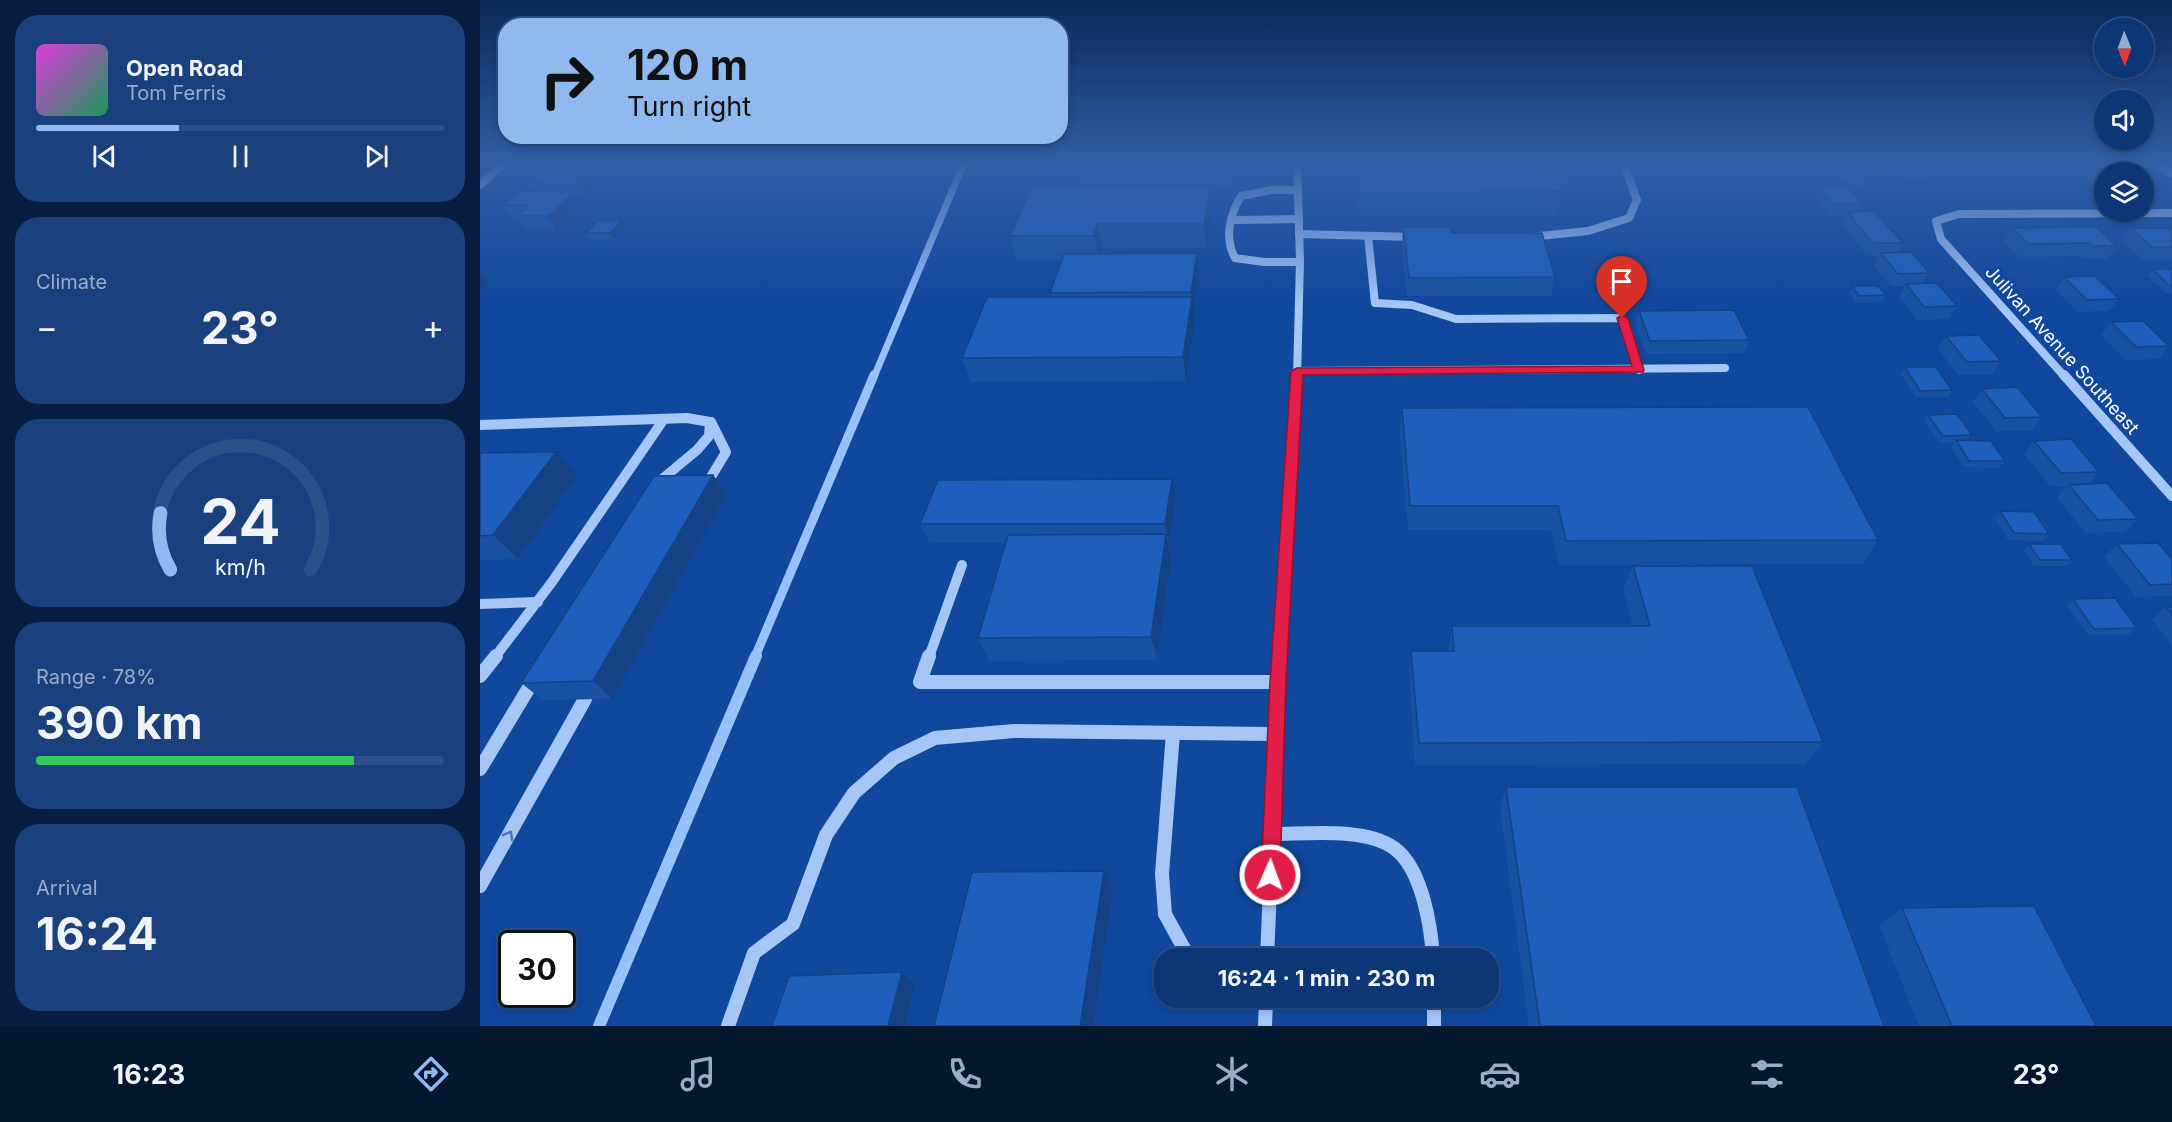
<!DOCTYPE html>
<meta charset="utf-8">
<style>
:root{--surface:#0c3676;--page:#1a417e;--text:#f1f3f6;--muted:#9aabc5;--line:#2c5088;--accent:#90b9f0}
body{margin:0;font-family:Inter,sans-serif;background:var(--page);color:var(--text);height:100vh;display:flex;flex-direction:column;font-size:22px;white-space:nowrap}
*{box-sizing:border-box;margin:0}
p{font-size:20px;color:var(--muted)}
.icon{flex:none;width:33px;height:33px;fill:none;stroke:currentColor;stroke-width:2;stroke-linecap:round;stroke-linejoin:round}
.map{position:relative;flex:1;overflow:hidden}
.side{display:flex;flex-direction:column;gap:15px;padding:15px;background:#071e41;width:480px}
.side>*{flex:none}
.banner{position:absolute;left:18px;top:18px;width:570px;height:126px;border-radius:24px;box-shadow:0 3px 9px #0003,0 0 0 2px var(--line);background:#90b9f0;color:#111;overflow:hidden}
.needle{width:39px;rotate:179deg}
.tools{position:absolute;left:1614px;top:18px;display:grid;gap:12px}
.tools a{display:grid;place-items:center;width:60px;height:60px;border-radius:50%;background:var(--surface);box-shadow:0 3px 9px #0003,0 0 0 2px var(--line);font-size:30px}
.speed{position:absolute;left:18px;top:930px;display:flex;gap:12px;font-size:30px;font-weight:700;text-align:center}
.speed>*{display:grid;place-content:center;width:78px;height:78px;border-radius:50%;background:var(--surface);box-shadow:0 3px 9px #0003,0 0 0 2px var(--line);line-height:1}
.speed .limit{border:3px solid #111;border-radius:9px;background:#fff;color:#111}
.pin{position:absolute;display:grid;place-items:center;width:51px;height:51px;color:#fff;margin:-62px -26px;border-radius:50% 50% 50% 0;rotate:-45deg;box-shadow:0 0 6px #0007}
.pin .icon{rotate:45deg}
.me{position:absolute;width:66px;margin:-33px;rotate:2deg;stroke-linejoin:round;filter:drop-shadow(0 0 4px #0008)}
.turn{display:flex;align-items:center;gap:21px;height:126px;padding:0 30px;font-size:27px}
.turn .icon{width:78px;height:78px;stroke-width:2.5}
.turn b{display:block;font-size:42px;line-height:51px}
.big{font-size:45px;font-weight:700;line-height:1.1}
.side .card{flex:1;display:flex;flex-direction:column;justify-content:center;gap:9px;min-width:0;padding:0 21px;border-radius:24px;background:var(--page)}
.side .dial{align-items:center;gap:0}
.dial svg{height:156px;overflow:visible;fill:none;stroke:var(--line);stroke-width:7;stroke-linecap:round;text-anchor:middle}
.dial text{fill:var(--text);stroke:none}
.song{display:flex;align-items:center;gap:18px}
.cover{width:72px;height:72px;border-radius:9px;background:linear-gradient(135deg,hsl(300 70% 55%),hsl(150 70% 35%))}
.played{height:6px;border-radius:3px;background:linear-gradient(90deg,var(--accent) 35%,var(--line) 35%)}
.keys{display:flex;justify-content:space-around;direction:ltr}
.heat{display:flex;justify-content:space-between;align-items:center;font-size:33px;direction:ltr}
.charge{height:9px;border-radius:4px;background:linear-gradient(90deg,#34c759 78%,var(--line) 0)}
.trip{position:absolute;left:674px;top:948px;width:345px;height:60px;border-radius:24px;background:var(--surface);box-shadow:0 3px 9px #0003,0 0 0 2px var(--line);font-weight:700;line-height:60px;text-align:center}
.tab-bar{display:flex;height:96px;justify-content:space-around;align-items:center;background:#05162f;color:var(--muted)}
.tab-bar .icon{width:42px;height:42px}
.tab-bar .on{color:var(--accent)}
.tab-bar b{font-size:27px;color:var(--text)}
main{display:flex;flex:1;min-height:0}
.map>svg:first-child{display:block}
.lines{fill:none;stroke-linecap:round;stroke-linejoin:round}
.stream-far2{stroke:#97c1f8;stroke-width:7}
.stream-far1{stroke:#97c1f8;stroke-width:9}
.stream{stroke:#97c1f8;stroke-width:12}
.minor-far2{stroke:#a6c6f5;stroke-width:8}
.minor-far1{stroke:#a6c6f5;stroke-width:10}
.minor{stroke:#a6c6f5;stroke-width:14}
.wall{fill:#1a52a3}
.shaded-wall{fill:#154284}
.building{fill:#1e5fbd;stroke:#154284;stroke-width:1.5}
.oneway{stroke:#4474bc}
.route{fill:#e11d48;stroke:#92132f;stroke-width:1.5}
.labels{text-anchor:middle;stroke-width:6;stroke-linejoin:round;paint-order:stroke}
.street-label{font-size:18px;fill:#fff;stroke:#10489e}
</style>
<main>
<section class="side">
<div class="card">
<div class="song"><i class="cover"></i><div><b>Open Road</b><p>Tom Ferris</p></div></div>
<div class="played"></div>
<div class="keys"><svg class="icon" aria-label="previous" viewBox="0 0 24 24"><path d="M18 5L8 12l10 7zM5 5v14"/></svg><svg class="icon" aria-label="pause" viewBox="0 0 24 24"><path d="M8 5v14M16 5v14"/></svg><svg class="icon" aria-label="next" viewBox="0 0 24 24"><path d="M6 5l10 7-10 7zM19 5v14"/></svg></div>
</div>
<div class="card"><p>Climate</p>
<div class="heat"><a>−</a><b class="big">23°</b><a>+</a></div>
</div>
<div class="card dial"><svg viewBox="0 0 100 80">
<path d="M14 69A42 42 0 1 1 86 69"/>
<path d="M14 69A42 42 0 0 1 9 40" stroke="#90b9f0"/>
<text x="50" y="56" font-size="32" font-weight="700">24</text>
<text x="50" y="72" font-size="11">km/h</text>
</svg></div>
<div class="card"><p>Range · 78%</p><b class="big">390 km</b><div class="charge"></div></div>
<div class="card"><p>Arrival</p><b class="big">16:24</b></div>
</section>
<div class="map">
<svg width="1692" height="1026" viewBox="0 0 1692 1026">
<rect width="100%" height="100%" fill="#10489e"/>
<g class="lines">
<polyline class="stream-far2" points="394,377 484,163"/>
<polyline class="stream-far1" points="275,657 394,375"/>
<polyline class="stream" points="119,1026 276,656"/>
<g class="minor-far2">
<polyline points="1677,163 1692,174"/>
<polyline points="0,185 24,163"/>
<path d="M818 190H792L761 196C750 214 744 238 755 258L784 262H818"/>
<polyline points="752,220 819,219"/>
<polyline points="819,234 936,237"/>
<polyline points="888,236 895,303 932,305 976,319 1142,318 1159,370"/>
<polyline points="1050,237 1108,231 1149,218 1157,200 1143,163"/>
<polyline points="817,371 1245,368"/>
<polyline points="817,377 820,261 817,163"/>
<polyline points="1585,377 1461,239 1456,221 1479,214 1692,213"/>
</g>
<g class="minor-far1">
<polyline points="1584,375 1692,496"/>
<polyline points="0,425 207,418 230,422 229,436 217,450 175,485"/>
<polyline points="225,487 246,452 231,422"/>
<polyline points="0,604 58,602"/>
<polyline points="15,657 72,582 184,419"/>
<polyline points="449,657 482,565"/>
<polyline points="800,657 817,375"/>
</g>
<g class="minor">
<polyline points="449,656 440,682 798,682"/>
<polyline points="0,676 16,656"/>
<polyline points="693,733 682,874 685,914 708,956 729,958"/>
<polyline points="0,769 56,676"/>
<path d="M792 834C827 834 885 827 914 848 942 868 951 926 953 958"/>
<polyline points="0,886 105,699"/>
<polyline points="787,958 800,656"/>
<polyline points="954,998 954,1026"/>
<polyline points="248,1026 274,953 313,924 346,835 374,793 414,758 455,738 534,731 796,734"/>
<polyline points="785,1026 786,998"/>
</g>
</g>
<g class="wall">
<polygon points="754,163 751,189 731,189 733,209 727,248 622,248 620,254 719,272 714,308 715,321 706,381 491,382 482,358 572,297 570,293 581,260 537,260 530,236 606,186 603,172"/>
<polygon points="878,163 1097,163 1096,169 1088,169 1090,174 1085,197 1081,197 1077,215 879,216 877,185"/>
<polygon points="1411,163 1469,163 1471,166 1465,178 1425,179"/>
<polygon points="1472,163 1540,163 1542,166 1535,178 1487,178"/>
<polygon points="1580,163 1639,163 1624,172 1624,194 1597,171 1602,164 1581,164"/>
<polygon points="1360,164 1409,164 1404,176 1382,188 1355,176"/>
<polygon points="129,171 106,194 95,194 102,204 76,229 46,229 38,218 32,218 23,205 56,192 49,182"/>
<polygon points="1664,176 1669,181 1664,189"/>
<polygon points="1340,186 1382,203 1378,212 1423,243 1418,252 1449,273 1443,284 1477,306 1469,319 1437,320 1419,297 1425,286 1411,286 1394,266 1399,256 1387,256 1362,224 1366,216 1348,216 1335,198"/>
<polygon points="146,227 134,239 110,240 106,233"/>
<polygon points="923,227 971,233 1075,277 1071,296 927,296 922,246"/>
<polygon points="1532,228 1637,246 1628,259 1603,259 1600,256 1540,257 1524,241"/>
<polygon points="1651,228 1692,228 1692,260 1663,260 1642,241"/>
<polygon points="1672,269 1692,269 1692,293 1686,293 1667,276"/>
<polygon points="1584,277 1639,299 1629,311 1598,312 1576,290"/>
<polygon points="1372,286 1406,295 1402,302 1376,303 1369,293"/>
<polygon points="1159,311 1269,340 1264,353 1166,354 1155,324"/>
<polygon points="1631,322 1689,346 1678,359 1646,360 1621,335"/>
<polygon points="1466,336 1521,361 1512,374 1478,375 1458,349"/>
<polygon points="1425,367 1472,390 1468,397 1436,397 1421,374"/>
<polygon points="1502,389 1562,417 1552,430 1516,431 1493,402"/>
<polygon points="922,408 1398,540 1382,564 1079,565 1071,530 928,530 920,432"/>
<polygon points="1448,415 1492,435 1488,440 1525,461 1519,468 1484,467 1471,447 1475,442 1459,442 1444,421"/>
<polygon points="1554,441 1619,472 1609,484 1658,519 1645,532 1606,533 1577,498 1587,486 1570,486 1544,454"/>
<polygon points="0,453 97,476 38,559 0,560"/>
<polygon points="233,475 247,494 132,699 63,700 41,683"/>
<polygon points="692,479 696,498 689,543 688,543 691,558 677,660 509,661 498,638 526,543 450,543 440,524"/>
<polygon points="1520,511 1569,534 1563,541 1528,540 1515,518"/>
<polygon points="1549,544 1592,560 1586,566 1554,566 1544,551"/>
<polygon points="1637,544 1692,559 1692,596 1656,597 1624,557"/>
<polygon points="1153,566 1343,742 1325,764 935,765 929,673 931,651 968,651 972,626 1153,626 1143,590"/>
<polygon points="1593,599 1657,628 1650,634 1608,635 1587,606"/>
<polygon points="1686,607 1692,607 1692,645 1672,619"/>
<polygon points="1026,787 1404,1026 1049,1026 1020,807"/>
<polygon points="1422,908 1616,1026 1439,1026 1399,925"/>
</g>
<g class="shaded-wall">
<polygon points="117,163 125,163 129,171 106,194 98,181"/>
<polygon points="750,163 754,163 751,189 749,171"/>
<polygon points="1409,164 1404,176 1382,188 1388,176"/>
<polygon points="731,186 733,209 727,248 724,224"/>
<polygon points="94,192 102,204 76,229 68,216"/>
<polygon points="142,220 146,227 134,239 130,233"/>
<polygon points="617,224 622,248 619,260 614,236"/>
<polygon points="717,253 719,272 714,308 715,321 706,381 703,357 712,300 711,292"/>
<polygon points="0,271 8,281 0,288"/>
<polygon points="76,452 97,476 38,559 13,535"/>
<polygon points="233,475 247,494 132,699 113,681"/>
<polygon points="692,479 696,498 689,543 685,524"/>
<polygon points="686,534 691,558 677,660 671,637"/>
<polygon points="624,871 633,889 613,1026 600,1026"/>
<polygon points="422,972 435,984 425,1026 408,1026"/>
</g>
<g class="building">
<polygon points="88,163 117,163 98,181 49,182 61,170 80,170"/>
<polygon points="606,163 750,163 749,171 603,172"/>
<polygon points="878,163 1086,163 1090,174 1052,174 1055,183 1079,183 1082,191 880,193"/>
<polygon points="1362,163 1407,163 1409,164 1388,176 1360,164"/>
<polygon points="1428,163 1469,163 1471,166 1431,166"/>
<polygon points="1491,163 1540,163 1542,166 1494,166"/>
<polygon points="1611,163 1639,163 1648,170 1655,170 1659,172 1624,172 1624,174"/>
<polygon points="1664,176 1669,181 1664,181"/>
<polygon points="552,186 731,186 724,224 617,224 614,236 530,236"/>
<polygon points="1340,186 1367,186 1382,203 1354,204"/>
<polygon points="38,192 94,192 68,216 37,216 49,205 23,205"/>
<polygon points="1393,211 1423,243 1393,243 1367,212"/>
<polygon points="142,220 130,233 106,233 118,221"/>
<polygon points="923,227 970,227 971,233 1062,233 1075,277 929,278"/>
<polygon points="1616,227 1637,246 1612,246 1609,243 1548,244 1532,228"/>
<polygon points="1651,228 1692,228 1692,247 1672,247"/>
<polygon points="1431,252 1449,273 1418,274 1401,253"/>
<polygon points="717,253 711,292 570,293 584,254"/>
<polygon points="1672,269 1692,269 1692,287 1691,287"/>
<polygon points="1615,276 1639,299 1607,300 1584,277"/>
<polygon points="1457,283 1477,306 1444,307 1426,284"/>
<polygon points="1372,286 1398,286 1406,295 1379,296"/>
<polygon points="507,297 712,297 703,357 482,358"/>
<polygon points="1254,310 1269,340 1170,341 1159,311"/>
<polygon points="1663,321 1689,346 1656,347 1631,322"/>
<polygon points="1499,335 1521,361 1487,362 1466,336"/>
<polygon points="1425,367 1456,367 1472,390 1440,391"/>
<polygon points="1537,387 1562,417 1525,418 1502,389"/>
<polygon points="1328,407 1398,540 1086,541 1078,506 930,506 922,408"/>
<polygon points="1477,414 1492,435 1463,436 1448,415"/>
<polygon points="1591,439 1619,472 1581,473 1554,441"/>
<polygon points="1476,440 1511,441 1525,461 1489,461"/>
<polygon points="76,452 13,535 0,536 0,453"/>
<polygon points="233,475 113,681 41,683 174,476"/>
<polygon points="692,479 685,524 440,524 458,480"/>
<polygon points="1627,483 1658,519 1618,520 1589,485"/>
<polygon points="1520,511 1554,512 1569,534 1534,533"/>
<polygon points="686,534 671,637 498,638 528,535"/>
<polygon points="1678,543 1692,559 1692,584 1670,585 1637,544"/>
<polygon points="1549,544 1581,544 1592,560 1560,560"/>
<polygon points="1153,566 1272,566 1343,742 939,743 931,651 974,651 972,626 1170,626"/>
<polygon points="1635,598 1657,628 1614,629 1593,599"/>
<polygon points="1686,607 1692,607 1692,614"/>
<polygon points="1026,787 1317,787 1404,1026 1060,1026"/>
<polygon points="624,871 600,1026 454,1026 492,872"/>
<polygon points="1554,906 1616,1026 1472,1026 1422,908"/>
<polygon points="422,972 408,1026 292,1026 309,976"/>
</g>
<defs><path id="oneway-chevron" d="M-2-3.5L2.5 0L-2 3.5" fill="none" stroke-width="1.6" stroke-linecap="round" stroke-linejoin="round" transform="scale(1.5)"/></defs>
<use class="oneway" href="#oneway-chevron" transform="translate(29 835) rotate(-61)"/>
<linearGradient id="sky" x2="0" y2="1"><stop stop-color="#092857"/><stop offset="0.53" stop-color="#315ea6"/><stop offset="1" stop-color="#315ea6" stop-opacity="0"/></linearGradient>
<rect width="1692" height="307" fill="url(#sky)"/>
<polygon class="route" points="1142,315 1148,318 1164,370 1163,372 823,375 806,682 800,875 797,882 790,885 784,882 781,875 790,682 811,371 817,368 1152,366 1137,318"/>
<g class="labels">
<g class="street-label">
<text transform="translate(1582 350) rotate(48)" y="6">Julivan Avenue Southeast</text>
</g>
</g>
</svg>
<div class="tools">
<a><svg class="needle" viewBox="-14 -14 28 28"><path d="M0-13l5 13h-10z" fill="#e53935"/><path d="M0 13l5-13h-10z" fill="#9aabc5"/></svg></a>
<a><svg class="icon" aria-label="sound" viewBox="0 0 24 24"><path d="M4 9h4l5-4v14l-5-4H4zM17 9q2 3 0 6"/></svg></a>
<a><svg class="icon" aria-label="layers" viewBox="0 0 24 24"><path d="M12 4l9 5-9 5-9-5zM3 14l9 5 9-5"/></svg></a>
</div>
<div class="speed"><div class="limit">30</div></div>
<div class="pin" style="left:1142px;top:318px;background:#d93025"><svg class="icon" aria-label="arrive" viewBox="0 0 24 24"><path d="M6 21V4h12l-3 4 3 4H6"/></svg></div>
<svg class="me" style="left:790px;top:875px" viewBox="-20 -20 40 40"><circle r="17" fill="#e11d48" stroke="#fff" stroke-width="3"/><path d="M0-11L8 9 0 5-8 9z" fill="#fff"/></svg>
<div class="trip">16:24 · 1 min · 230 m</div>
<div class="banner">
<div class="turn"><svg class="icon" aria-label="right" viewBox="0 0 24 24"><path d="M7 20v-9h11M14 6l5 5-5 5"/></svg><div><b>120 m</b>Turn right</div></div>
</div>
</div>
</main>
<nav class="tab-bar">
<b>16:23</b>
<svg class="icon on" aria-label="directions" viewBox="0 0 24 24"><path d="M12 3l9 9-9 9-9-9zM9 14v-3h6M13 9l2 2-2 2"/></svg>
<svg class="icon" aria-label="music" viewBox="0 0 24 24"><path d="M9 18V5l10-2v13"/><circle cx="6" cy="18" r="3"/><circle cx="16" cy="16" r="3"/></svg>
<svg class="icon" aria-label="phone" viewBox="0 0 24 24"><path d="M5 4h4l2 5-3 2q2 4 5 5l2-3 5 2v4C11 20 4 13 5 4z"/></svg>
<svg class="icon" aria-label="climate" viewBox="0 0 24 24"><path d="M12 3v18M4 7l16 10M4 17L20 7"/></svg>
<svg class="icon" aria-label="car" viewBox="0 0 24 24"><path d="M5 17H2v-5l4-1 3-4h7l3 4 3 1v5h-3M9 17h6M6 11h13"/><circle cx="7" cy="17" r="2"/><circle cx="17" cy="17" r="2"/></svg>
<svg class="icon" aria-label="filters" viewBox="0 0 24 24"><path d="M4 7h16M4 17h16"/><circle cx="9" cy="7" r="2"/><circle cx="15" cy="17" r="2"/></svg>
<b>23°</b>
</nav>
